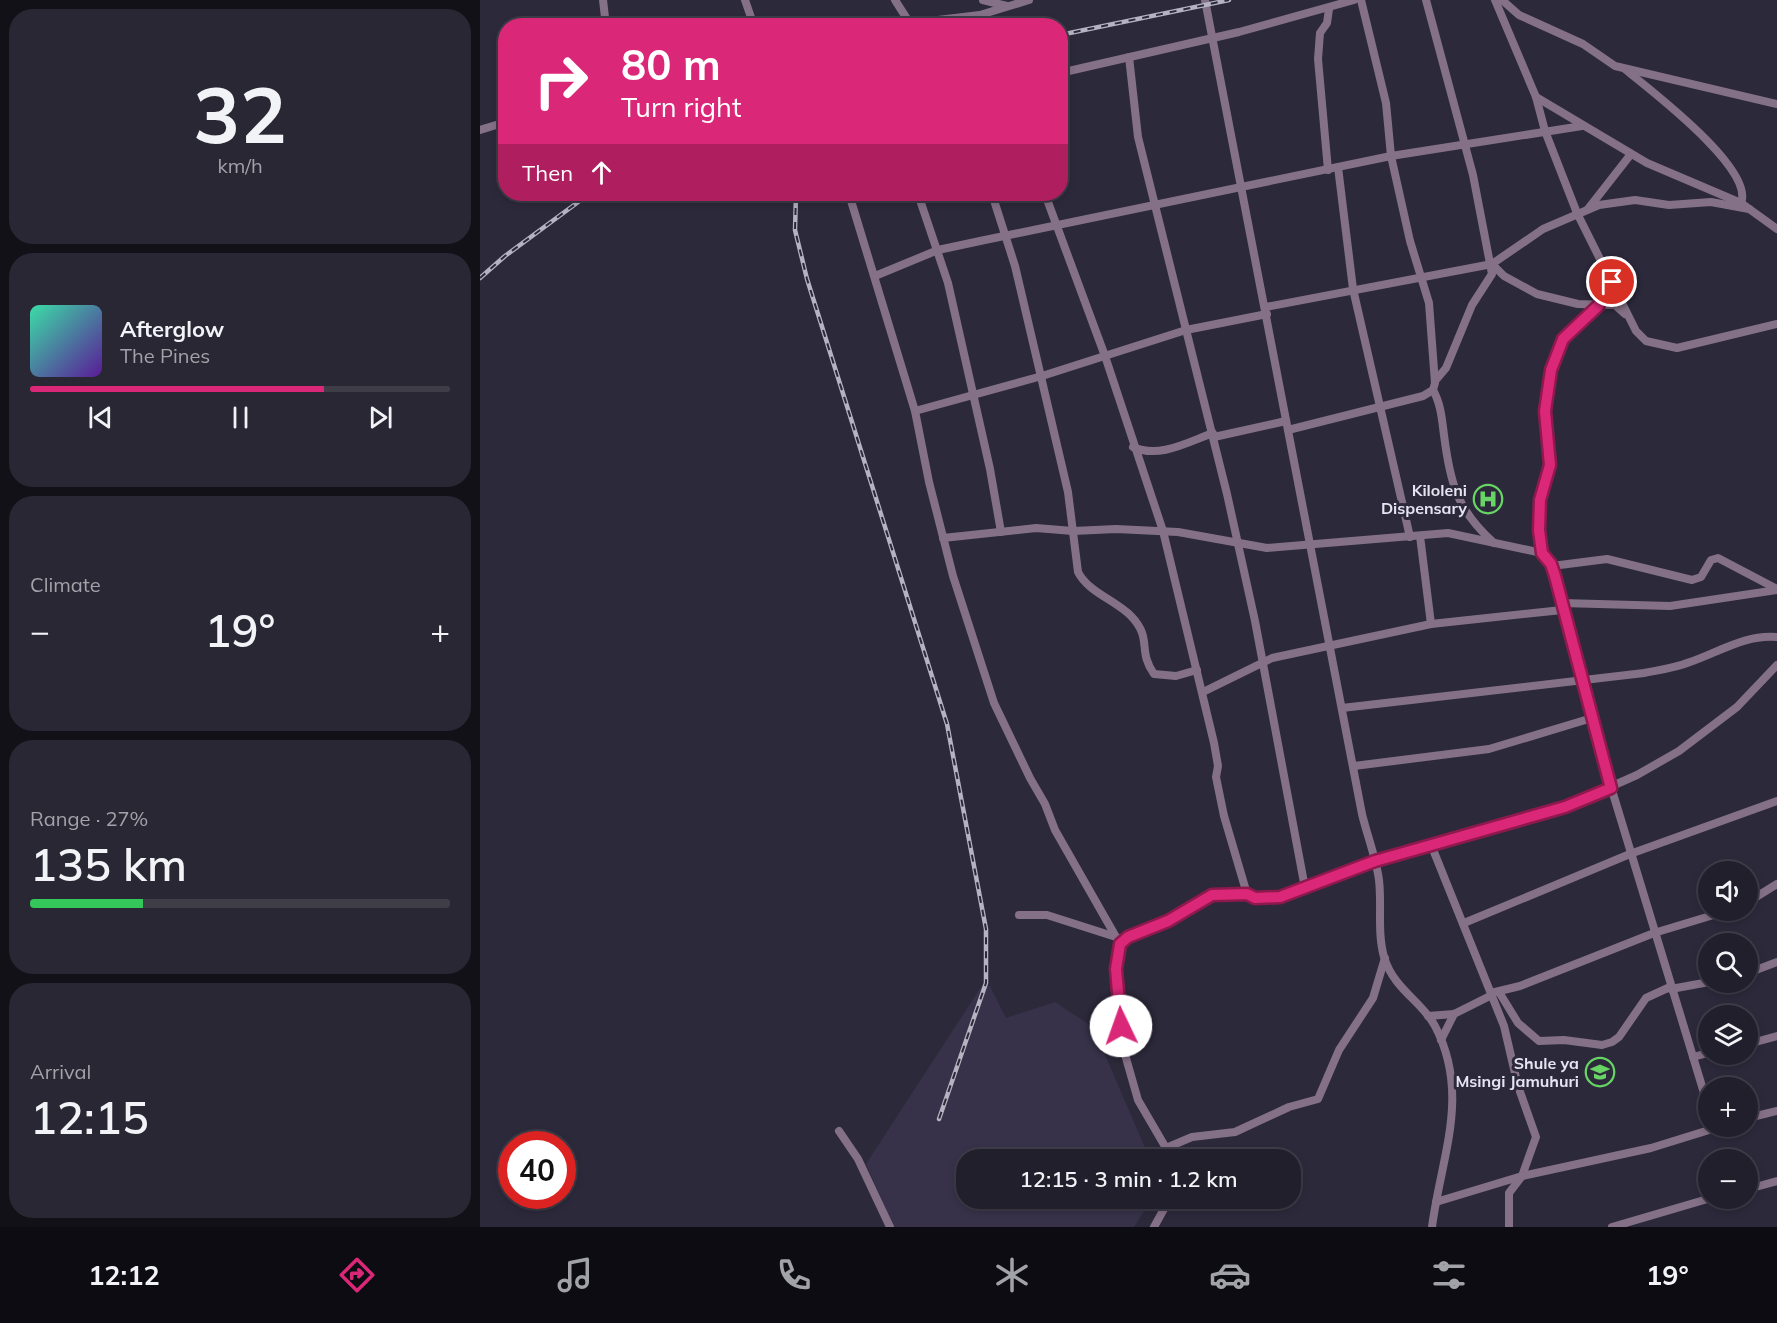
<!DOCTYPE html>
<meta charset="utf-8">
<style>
:root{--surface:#211f2c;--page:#292734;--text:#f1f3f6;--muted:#a2a2a9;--line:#3e3d48;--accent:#db2777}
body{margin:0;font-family:Mulish,sans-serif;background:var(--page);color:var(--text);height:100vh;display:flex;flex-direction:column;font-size:22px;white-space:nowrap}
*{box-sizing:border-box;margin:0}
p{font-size:20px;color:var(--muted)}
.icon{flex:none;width:33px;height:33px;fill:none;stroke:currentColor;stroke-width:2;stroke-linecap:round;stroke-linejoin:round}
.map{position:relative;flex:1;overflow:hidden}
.drawer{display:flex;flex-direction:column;gap:9px;padding:9px;background:#121118;width:480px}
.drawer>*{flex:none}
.guide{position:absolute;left:18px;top:18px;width:570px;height:183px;border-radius:24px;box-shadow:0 3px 9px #0003,0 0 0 2px var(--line);background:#db2777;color:#fff;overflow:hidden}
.buttons{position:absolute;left:1218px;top:861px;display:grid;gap:12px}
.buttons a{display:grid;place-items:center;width:60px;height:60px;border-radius:50%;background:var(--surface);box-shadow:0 3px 9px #0003,0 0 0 2px var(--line);font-size:30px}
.speed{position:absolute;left:18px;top:1131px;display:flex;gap:12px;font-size:30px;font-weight:700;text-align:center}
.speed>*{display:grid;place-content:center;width:78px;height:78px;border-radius:50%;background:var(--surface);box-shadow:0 3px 9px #0003,0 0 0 2px var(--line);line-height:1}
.speed .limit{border:9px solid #d22;background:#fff;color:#111}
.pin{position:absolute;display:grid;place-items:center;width:51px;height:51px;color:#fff;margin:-26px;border:3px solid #fff;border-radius:50%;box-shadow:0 2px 6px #0007}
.me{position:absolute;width:66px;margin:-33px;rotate:357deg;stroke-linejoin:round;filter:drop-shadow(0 0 4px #0008)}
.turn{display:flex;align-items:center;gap:21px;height:126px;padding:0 24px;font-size:27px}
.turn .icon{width:78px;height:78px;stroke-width:2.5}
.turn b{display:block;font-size:42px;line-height:51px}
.then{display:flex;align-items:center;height:57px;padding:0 24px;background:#0003;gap:12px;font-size:22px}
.big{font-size:45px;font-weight:600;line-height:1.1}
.drawer .tile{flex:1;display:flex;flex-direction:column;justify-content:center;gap:9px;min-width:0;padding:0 21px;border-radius:24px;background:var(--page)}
.drawer .dial{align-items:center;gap:0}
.dial b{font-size:78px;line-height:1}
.song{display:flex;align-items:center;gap:18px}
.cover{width:72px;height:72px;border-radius:9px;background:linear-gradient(135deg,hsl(160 70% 55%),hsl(270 70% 35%))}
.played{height:6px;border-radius:3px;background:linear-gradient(90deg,var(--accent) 70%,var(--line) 70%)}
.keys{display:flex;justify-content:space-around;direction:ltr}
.heat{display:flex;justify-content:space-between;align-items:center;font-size:33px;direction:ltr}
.charge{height:9px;border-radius:4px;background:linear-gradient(90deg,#34c759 27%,var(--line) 0)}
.trip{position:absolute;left:476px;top:1149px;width:345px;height:60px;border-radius:24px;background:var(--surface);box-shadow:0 3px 9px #0003,0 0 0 2px var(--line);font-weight:600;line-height:60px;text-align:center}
.tabs{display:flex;height:96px;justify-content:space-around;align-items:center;background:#0d0c12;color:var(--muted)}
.tabs .icon{width:42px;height:42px}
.tabs .on{color:var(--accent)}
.tabs b{font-size:27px;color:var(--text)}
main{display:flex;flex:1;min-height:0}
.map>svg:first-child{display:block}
.built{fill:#373249}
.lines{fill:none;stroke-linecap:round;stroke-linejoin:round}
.minor{stroke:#857187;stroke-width:8}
.rail-casing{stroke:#b5b3c1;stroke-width:4.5}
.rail{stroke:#2c293b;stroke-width:2;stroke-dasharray:7;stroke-linecap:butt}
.route-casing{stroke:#8e194d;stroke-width:15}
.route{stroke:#db2777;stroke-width:10}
.labels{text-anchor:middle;stroke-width:6;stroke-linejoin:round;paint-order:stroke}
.poi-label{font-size:16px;font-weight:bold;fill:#e6e4f1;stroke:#2c293b;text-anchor:end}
</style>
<main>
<section class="drawer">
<div class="tile dial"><b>32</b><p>km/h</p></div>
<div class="tile">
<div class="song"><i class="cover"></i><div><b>Afterglow</b><p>The Pines</p></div></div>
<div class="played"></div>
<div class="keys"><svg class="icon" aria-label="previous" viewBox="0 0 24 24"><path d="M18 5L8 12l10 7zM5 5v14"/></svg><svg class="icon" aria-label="pause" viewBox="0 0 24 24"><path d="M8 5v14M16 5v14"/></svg><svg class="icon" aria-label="next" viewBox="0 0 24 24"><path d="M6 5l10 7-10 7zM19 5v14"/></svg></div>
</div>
<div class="tile"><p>Climate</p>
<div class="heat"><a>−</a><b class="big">19°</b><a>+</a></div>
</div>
<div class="tile"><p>Range · 27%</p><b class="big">135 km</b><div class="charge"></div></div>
<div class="tile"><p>Arrival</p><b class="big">12:15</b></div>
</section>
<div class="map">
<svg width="1297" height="1227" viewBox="0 0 1297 1227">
<rect width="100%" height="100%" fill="#2c293b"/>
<polygon class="built" points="503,984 510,986 526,1018 575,1002 613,1027 670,1159 486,1160 486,1198 672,1199 654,1227 414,1227 386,1164"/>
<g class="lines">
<g class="minor">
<polyline points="123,0 126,26"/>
<polyline points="265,0 274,26"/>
<polyline points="415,0 429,22"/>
<polyline points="503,0 527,6"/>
<path d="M725 0 882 814C887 835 896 858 899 880 902 905 897 932 904 957 914 990 942 1001 955 1026 991 1095 961 1157 952 1227"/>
<polyline points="946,0 993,175 1012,274 992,305 966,368 955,381"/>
<polyline points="1015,0 1056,97 1065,131 1097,213 1156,331 1166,341 1197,348 1297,324"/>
<polyline points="1022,0 1039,15 1103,44 1135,66 1297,104"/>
<polyline points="407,26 500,15 549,0"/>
<polyline points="649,57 658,137 747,494 775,621 825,888"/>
<path d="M1146 70C1170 90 1275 169 1261 203"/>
<polyline points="580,73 759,32 874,0"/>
<polyline points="1056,97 1167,163 1261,203 1297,229"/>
<polyline points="0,130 26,122"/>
<polyline points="858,167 873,289 930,537"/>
<polyline points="848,170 838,59 840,33 847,23 849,9"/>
<polyline points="369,194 435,411 449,482 473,576 514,703 550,778 565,804 575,830 636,937 643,940"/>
<polyline points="438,194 468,283 510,469 521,532"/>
<path d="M512 194 535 266 588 492 598 572C608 592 635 600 651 616 673 639 657 650 674 674L696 676 717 670"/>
<polyline points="565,194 625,356 683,531 734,743 738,766 736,777 744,816 767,894"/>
<polyline points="1108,209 1151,154"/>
<polyline points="1012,264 1024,276 1057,294 1098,304 1135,305 1145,314"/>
<polyline points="395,276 458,250 500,241 911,156 1102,126"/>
<polyline points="786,307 1012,264 1063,229 1119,205 1155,200 1189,205 1231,202 1269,209"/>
<path d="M953 390C961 404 962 420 964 435 970 483 977 510 1014 543"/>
<polyline points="435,411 562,376 706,330 787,314"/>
<polyline points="808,430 943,396 953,390 955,383 949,303 930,241 911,156 906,103 881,0"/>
<polyline points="734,437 806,421"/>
<path d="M653 447C679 459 708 442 733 433"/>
<polyline points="940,536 951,624"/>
<polyline points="463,538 556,528 593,531 636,529 698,532 787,548 968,533 1062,553 1075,576 1131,787 1228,1106"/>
<polyline points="1062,553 1059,508 1070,465 1065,411 1071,370 1083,339 1118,306 1132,282"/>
<polyline points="1072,566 1127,559 1212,580 1221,577 1231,560 1238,558 1297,589"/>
<polyline points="1082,603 1190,606 1297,590"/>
<polyline points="723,692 792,658 951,624 1082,610"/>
<path d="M862 708 1164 673C1179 670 1195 668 1210 662 1239 652 1266 634 1297 637"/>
<polyline points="874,766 1009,749 1112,718"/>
<polyline points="952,847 1024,1026 1038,1086 1056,1137 1042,1176 1029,1193 1029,1227"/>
<polyline points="1268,902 1297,884"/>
<polyline points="539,915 567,915 636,937"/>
<polyline points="984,923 1150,854 1297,801"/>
<polyline points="1268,973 1297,962"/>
<polyline points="1191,989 1229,982"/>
<polyline points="1019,992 1038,1023 1059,1041 1084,1040 1122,1045 1132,1042 1139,1037 1166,998 1190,987"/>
<polyline points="1011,993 1040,986 1174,933 1250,910"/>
<polyline points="948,1016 974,1014 1012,995"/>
<polyline points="961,1040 974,1014"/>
<polyline points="1268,1044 1297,1036"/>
<polyline points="1213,1057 1228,1053"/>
<polyline points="1268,1118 1297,1111"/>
<polyline points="359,1131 378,1159 410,1227"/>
<polyline points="686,1148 712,1137 755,1132 809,1107 838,1099 859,1050 893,998 905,958"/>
<polyline points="689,1160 686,1148 658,1100 642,1044 636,969 637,951 643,940 689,921 732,895 767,894 775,898 800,897 895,861 1085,807 1157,775 1199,751 1257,707 1297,665"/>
<polyline points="1268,1189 1297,1181"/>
<polyline points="956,1202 1042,1176 1171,1148 1242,1126"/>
<polyline points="674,1227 690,1198"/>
<polyline points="1132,1227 1231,1198"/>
</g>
<g class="rail-casing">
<g id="rail">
<polyline points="580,35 749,0"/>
<polyline points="316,194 315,230 327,279 467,724 506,929 506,983 459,1119"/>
<polyline points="0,278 25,256 109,194"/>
</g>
</g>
<use href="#rail" class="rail"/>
</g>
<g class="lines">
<g class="route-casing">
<polyline id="route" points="641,1026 636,969 640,944 648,937 688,921 732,895 767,894 775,898 800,897 895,861 1085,807 1131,788 1075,576 1071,564 1062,553 1059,530 1060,500 1070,465 1065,411 1071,370 1083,339 1118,306 1132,282"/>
</g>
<use href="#route" class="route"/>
</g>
<defs>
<g id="hospital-ring" transform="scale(1.5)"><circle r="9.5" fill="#2c293b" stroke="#68d465" stroke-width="1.5"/><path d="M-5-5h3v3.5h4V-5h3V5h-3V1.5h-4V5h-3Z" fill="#68d465"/></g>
<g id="school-ring" transform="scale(1.5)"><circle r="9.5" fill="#2c293b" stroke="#68d465" stroke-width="1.5"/><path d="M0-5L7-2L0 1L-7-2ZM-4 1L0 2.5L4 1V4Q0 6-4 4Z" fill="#68d465"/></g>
</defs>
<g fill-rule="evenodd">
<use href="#hospital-ring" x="1008" y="499"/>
<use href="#school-ring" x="1120" y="1072"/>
</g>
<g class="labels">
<g class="poi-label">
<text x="987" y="496">Kiloleni<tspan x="987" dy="18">Dispensary</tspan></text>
<text x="1099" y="1069">Shule ya<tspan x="1099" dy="18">Msingi Jamuhuri</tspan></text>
</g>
</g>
</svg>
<div class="buttons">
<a><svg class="icon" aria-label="sound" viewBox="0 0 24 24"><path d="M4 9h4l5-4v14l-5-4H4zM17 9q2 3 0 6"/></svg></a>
<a><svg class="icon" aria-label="search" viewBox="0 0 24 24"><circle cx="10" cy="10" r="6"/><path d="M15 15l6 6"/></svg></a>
<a><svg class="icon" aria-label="layers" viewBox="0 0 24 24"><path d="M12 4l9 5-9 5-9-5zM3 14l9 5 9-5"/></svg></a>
<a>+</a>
<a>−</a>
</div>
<div class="speed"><div class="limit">40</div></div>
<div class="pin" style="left:1132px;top:282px;background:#d93025"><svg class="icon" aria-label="arrive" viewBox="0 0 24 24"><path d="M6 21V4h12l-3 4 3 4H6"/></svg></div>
<svg class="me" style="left:641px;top:1026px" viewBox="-20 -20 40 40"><circle r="19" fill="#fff"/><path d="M0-13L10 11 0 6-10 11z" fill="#db2777"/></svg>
<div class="trip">12:15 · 3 min · 1.2 km</div>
<div class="guide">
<div class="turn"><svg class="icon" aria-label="right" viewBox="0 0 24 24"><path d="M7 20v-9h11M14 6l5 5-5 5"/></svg><div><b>80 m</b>Turn right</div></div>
<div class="then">Then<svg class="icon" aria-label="ahead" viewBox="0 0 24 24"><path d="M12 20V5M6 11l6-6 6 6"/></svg></div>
</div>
</div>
</main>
<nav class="tabs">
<b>12:12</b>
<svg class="icon on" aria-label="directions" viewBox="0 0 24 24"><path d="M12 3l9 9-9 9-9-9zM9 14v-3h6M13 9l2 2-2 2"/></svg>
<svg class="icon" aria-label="music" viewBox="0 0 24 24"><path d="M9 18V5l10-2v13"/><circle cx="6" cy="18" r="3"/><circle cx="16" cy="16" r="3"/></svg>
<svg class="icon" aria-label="phone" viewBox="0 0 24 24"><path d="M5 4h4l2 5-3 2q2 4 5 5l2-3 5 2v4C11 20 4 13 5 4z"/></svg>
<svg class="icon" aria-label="climate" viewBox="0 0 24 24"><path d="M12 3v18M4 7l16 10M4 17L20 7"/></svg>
<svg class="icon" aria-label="car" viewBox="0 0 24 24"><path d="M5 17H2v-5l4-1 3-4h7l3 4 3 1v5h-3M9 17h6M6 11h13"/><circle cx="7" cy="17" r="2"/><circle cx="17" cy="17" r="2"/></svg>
<svg class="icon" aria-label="filters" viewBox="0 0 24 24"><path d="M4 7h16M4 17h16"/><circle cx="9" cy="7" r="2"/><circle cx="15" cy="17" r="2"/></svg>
<b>19°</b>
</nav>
